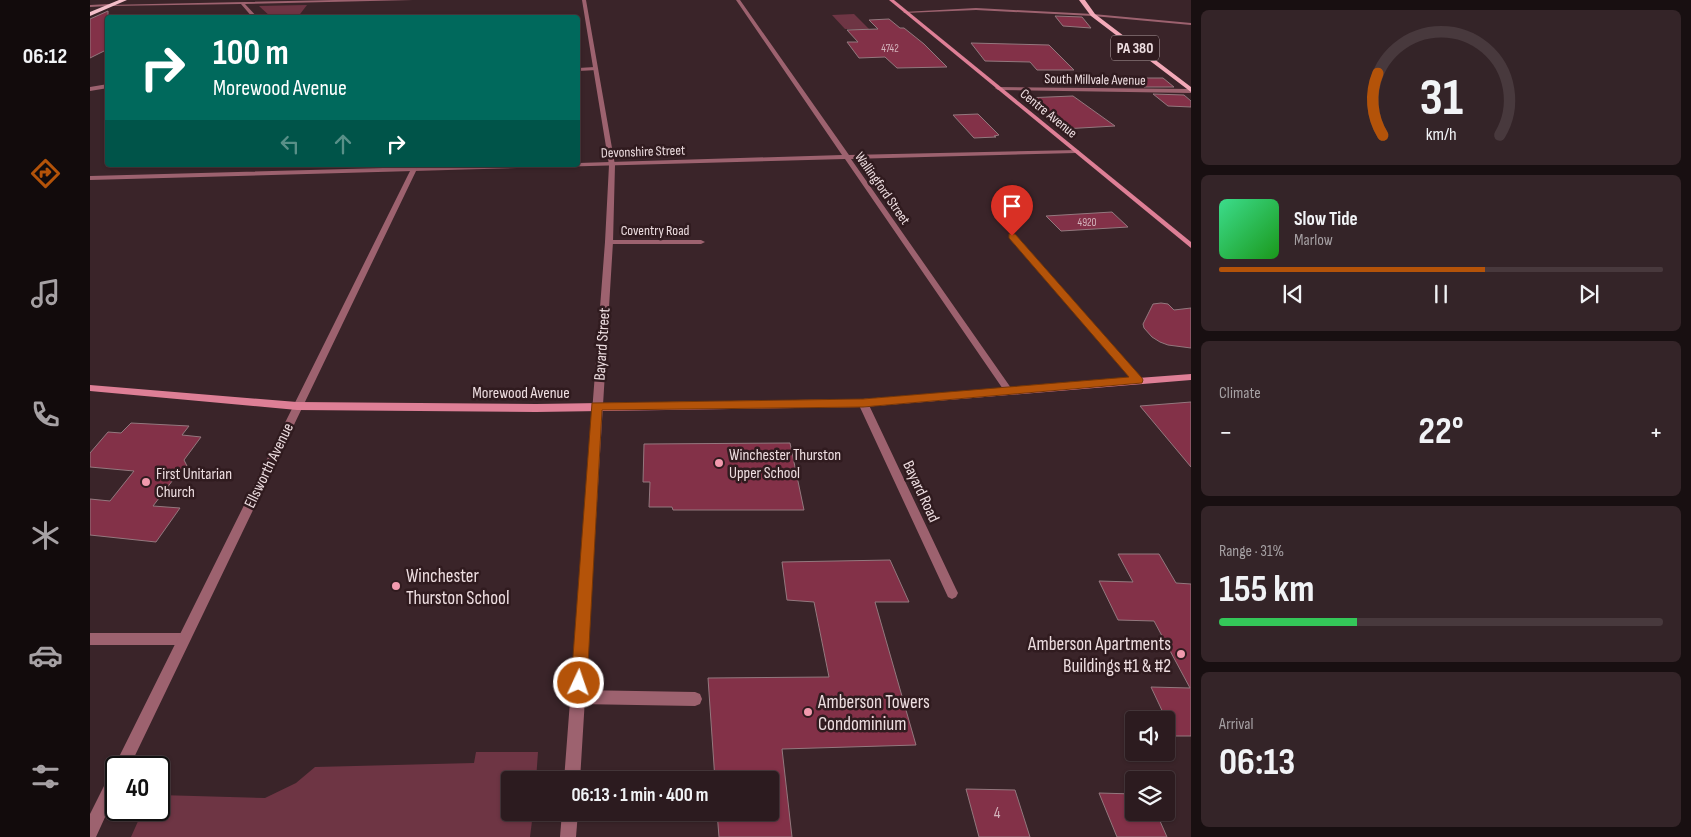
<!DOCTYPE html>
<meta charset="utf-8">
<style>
:root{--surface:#2c1b1f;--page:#342428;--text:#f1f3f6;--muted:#a6a1a4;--line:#48393d;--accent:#b45309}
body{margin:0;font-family:"Sofia Sans Condensed",sans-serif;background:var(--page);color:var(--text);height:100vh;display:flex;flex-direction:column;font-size:19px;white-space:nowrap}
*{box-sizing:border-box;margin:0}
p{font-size:16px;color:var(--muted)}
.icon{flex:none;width:28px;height:28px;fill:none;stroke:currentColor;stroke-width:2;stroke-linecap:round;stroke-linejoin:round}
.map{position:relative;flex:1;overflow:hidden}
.details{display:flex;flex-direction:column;gap:10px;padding:10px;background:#180f11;width:500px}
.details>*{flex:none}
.hud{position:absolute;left:15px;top:15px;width:475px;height:152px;border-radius:5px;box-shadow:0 1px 4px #0004,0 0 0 1px var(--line);background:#00695c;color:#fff;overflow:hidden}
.fabs{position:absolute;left:1035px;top:711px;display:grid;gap:10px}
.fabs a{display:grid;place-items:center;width:50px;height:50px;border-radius:5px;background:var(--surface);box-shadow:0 1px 4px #0004,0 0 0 1px var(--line);font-size:25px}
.speed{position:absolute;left:15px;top:756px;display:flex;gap:10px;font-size:25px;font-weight:700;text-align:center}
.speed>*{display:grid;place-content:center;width:65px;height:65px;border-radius:50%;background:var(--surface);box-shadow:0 1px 4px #0004,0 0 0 1px var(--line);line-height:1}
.speed .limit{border:2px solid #111;border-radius:8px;background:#fff;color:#111}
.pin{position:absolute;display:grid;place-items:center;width:42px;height:42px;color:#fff;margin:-51px -21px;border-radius:50% 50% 50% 0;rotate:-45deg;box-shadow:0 0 5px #0007}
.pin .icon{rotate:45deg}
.me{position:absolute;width:55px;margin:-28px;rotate:3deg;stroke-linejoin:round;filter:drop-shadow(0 0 4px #0008)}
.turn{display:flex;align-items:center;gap:18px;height:105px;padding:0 25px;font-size:22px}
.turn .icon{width:65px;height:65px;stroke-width:2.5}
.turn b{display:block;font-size:35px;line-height:42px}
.lanes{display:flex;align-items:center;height:48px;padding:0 25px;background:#0003;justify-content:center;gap:25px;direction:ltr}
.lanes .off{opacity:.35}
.big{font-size:38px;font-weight:700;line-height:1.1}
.details .card{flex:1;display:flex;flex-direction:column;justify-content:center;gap:8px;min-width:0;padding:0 18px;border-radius:8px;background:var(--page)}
.details .dial{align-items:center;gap:0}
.dial svg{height:130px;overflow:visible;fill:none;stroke:var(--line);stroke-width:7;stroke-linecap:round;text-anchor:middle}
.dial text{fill:var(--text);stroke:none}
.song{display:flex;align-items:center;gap:15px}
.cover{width:60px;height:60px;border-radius:8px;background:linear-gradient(135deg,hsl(150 70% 55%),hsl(120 70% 35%))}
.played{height:5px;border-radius:2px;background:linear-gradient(90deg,var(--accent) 60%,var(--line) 60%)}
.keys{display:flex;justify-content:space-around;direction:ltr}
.heat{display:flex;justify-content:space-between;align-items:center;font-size:28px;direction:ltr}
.charge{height:8px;border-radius:4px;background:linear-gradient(90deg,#34c759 31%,var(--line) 0)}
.trip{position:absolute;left:411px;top:771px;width:278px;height:50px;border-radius:5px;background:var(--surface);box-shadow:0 1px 4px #0004,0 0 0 1px var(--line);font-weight:700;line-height:50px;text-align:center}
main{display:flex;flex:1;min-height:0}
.tabs{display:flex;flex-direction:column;width:90px;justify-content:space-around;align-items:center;background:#120b0c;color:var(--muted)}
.tabs .icon{width:35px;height:35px}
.tabs .current{color:var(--accent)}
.tabs b{font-size:22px;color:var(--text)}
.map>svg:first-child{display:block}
.green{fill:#6e3544}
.building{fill:#833148;stroke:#93787e}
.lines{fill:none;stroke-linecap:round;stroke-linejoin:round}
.minor{fill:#9d626f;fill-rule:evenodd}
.tertiary{fill:#9d626f;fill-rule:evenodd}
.secondary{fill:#de7f96;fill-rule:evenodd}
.primary{fill:#f3a9b8;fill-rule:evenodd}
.trunk{fill:#f4bfca;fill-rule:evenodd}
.route{fill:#b45309;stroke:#753606}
.poi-dot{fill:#f29aae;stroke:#301b1f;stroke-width:2}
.labels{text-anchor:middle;stroke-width:5;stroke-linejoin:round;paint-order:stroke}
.far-number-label{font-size:11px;fill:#d3b3bb}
.far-street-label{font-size:14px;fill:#eedee1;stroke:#301b1f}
.shield{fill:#301b1f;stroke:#b5a4a7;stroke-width:1}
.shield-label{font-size:15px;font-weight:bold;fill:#eedee1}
.street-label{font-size:16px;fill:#eedee1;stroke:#301b1f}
.poi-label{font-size:16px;fill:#eedee1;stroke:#301b1f;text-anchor:start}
.near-number-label{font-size:16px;fill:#d3b3bb}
.near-poi-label{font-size:19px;fill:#eedee1;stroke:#301b1f;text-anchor:start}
</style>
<main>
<nav class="tabs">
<b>06:12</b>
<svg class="icon current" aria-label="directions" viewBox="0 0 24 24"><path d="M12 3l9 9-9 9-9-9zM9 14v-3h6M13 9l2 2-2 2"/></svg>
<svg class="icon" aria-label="music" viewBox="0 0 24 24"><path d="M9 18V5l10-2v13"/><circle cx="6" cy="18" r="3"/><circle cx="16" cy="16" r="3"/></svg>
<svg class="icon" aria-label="phone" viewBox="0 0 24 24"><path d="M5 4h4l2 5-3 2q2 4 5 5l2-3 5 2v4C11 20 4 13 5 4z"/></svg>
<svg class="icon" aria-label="climate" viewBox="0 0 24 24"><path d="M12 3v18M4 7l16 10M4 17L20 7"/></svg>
<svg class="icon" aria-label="car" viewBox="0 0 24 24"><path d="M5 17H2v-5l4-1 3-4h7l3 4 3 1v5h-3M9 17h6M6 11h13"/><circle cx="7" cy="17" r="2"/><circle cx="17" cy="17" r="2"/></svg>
<svg class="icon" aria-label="filters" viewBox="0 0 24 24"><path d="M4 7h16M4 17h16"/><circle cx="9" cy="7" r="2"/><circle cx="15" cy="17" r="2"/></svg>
</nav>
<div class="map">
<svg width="1101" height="837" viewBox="0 0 1101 837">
<rect width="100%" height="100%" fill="#3a2429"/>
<g class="green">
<polygon points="217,5 207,18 181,17 169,6"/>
<polygon points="764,14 779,29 755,29 742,15"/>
<polygon points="386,752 448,752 446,780 420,780 420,812 443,813 440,837 41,837 53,810 69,810 69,795 175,798 206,783 225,767 384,763"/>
</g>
<g class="building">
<polygon points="18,11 18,49 0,58 0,19"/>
<polygon points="965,16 992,17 1001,28 973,26"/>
<polygon points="799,19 810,28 814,28 834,44 857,67 807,68 795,57 769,58 757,42 768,42 757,30 788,29 779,20"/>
<polygon points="881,43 959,45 984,70 947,70 940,62 895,61"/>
<polygon points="1043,78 1073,78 1084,87 1054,87"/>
<polygon points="1063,94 1094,95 1101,101 1101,107 1078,106"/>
<polygon points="983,96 1025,126 973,129 934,98"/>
<polygon points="888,114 909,135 904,136 906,137 884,138 863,115"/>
<polygon points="1022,212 1038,227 971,231 956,216"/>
<polygon points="1071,303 1078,304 1084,310 1101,308 1101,348 1078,345 1070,342 1062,337 1054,328 1053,324 1063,304"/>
<polygon points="1101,402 1101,467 1050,406"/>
<polygon points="41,423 99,426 92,435 111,437 94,460 97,466 93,472 86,476 63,506 90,508 66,542 0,535 0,499 20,501 44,471 0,467 0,453 18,432 31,433"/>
<polygon points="700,443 714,510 583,510 582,507 559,507 560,482 553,482 554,444"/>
<polygon points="1028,554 1069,554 1086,583 1101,584 1101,736 1084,736 1061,687 1100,688 1064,621 1028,620 1009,581 1043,582"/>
<polygon points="800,560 819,602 785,602 826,745 692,749 702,837 629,837 627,812 680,812 680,780 625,780 618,678 739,677 724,602 697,600 692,562"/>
<polygon points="876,789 925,790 940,837 889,837"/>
<polygon points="1009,793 1044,794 1044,812 1066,812 1077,837 1027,837"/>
</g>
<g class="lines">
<g class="minor">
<polygon points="646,0 650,0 759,155 988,150 989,151 986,153 761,159 921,388 923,390 921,392 915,392 755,159 0,180 0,176 404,165 488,165 488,163 752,155"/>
<polygon points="19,4 18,6 0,7 0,5"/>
<polygon points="886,8 1003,14 1101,23 1101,25 1003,16 886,10 815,13 813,12"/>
<polygon points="505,67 507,70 488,71 488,68"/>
<polygon points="18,84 18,88 0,91 0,87"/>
<polygon points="919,234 925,234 1051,378 1053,380 1051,382 1045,382 919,238"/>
<polygon points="516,240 611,240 615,242 611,244 519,244 515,242"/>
<polygon points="773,399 778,403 866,589 868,593 866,597 862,599 858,597 768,403"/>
<polygon points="0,633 93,633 98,635 100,639 98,643 93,645 0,645"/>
<polygon points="488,690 605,692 610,694 612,699 610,704 605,706 488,704 483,702 481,697 483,692"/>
</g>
<g class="tertiary">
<polygon points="245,0 323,0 155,4 168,18 163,18 151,4 18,6 16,5"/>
<polygon points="492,0 496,0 525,165 523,242 490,780 474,780 515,242 519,165"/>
<polygon points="906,87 1101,89 1101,93 908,90 905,88"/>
<polygon points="317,165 324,165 327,169 39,768 26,768 26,793 6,837 0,837 0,814 21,772 24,770 26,763 321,169"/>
<polygon points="472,812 488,812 486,837 470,837"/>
</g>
<g class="secondary">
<polygon points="799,0 804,0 1101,242 1101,248"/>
<polygon points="1101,374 1101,380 773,407 446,412 207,410 0,391 0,385 207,402 446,404 773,399"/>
</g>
<polygon class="primary" points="989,0 995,0 1005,14 1101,87 1101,92 1001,16"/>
<polygon class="trunk" points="29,0 37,0 0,16 0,12"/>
</g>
<polygon class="route" points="919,234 925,234 1052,378 1053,380 1052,383 773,407 512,410 497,683 495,688 489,691 483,688 481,683 502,403 773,399 1039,377 919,238"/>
<g class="poi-dot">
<circle cx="629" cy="463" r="5"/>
<circle cx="56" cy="482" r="5"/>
<circle cx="306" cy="586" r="5"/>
<circle cx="1091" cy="654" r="5"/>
<circle cx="718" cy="712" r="5"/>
</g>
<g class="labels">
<g class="far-number-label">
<text x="800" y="52">4742</text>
<text x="997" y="226">4920</text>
</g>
<g class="far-street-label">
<text transform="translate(1005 79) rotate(1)" y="5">South Millvale Avenue</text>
<text transform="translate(959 113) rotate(39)" y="5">Centre Avenue</text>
<text transform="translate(553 151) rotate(-2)" y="5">Devonshire Street</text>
<text transform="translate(793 188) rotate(55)" y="5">Wallingford Street</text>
<text x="565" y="235">Coventry Road</text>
</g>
<rect class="shield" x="1021" y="35.5" width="48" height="25" rx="4"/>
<g class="shield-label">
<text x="1045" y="53">PA 380</text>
</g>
<g class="street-label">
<text transform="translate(511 344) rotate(-86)" y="6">Bayard Street</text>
<text x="431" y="398">Morewood Avenue</text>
<text transform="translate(178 465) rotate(-64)" y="6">Ellsworth Avenue</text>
<text transform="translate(832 491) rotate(65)" y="6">Bayard Road</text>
</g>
<g class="poi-label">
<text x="639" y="460">Winchester Thurston<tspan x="639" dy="18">Upper School</tspan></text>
<text x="66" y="479">First Unitarian<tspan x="66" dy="18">Church</tspan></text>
</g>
<g class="near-number-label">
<text x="907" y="818">4</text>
</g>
<g class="near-poi-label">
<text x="316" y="582">Winchester<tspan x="316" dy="22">Thurston School</tspan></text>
<text x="1081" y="650" text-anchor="end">Amberson Apartments<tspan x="1081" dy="22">Buildings #1 &amp; #2</tspan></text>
<text x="728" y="708">Amberson Towers<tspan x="728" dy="22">Condominium</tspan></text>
</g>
</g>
</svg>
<div class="fabs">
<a><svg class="icon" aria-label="sound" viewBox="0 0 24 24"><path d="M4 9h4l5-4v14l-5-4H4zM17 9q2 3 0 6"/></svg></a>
<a><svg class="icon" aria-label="layers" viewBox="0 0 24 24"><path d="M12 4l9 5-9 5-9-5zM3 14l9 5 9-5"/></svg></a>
</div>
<div class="speed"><div class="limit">40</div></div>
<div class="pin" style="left:922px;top:236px;background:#d93025"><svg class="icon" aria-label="arrive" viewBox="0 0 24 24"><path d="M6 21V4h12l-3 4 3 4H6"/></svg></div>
<svg class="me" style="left:489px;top:683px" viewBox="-20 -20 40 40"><circle r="17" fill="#b45309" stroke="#fff" stroke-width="3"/><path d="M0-11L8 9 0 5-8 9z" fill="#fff"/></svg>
<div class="trip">06:13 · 1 min · 400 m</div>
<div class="hud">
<div class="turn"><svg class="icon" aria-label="right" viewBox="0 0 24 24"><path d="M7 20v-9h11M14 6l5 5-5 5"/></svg><div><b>100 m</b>Morewood Avenue</div></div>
<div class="lanes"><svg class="icon off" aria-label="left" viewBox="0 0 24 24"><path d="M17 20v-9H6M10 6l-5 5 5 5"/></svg><svg class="icon off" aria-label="ahead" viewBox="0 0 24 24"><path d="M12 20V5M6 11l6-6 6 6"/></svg><svg class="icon" aria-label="right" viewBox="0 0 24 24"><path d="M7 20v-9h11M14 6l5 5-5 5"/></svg></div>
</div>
</div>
<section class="details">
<div class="card dial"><svg viewBox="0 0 100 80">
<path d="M14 69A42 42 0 1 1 86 69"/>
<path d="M14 69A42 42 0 0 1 11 31" stroke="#b45309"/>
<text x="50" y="56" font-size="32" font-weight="700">31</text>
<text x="50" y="72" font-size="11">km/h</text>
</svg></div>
<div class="card">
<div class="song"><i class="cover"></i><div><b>Slow Tide</b><p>Marlow</p></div></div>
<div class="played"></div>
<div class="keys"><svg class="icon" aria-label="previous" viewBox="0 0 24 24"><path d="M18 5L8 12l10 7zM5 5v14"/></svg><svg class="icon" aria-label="pause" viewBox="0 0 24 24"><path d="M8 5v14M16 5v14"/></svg><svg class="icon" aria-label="next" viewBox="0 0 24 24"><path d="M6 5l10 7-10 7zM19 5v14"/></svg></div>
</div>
<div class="card"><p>Climate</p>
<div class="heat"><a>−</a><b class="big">22°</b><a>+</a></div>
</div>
<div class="card"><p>Range · 31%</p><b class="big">155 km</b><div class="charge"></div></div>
<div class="card"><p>Arrival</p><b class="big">06:13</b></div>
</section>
</main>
